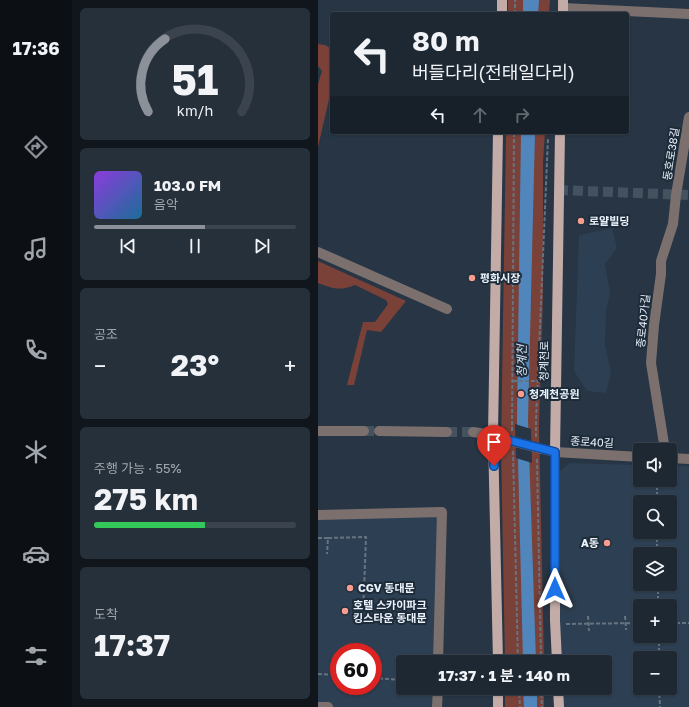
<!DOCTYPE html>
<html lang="ko">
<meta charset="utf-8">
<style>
:root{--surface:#1d2833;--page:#25303b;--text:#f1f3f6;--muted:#a0a6ac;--line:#3b444e;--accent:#8c9099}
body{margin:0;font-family:"Golos Text","Noto Sans KR",sans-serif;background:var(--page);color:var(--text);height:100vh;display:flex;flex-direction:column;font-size:15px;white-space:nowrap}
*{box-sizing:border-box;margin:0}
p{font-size:13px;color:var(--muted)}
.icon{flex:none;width:22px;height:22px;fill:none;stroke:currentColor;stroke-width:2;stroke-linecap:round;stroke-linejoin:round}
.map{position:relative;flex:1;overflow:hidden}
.drawer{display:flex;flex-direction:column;gap:8px;padding:8px;background:#10161c;width:246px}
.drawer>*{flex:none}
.top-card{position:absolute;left:12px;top:12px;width:299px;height:122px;border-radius:4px;box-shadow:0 1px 3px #0004,0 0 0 1px var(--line);background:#1d2833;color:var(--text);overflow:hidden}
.controls{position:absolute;left:315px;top:443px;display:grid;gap:8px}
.controls a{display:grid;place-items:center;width:44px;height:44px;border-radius:4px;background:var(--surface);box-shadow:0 1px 3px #0004,0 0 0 1px var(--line);font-size:20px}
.speed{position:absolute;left:12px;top:643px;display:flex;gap:8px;font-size:20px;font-weight:700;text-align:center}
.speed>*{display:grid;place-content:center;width:52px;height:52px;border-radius:50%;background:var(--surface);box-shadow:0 1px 3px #0004,0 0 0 1px var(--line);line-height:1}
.speed .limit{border:6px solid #d22;background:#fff;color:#111}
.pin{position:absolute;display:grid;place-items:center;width:34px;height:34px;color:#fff;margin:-41px -17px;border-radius:50% 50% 50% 0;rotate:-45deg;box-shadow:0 0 4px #0007}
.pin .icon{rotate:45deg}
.me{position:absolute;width:44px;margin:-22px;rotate:0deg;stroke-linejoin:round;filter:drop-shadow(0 0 3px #0008)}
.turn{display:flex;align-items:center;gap:14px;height:84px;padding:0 16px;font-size:18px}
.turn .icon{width:52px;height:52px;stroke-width:2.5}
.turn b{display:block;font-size:28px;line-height:34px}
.lanes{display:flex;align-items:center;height:38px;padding:0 16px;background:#0003;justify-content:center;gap:20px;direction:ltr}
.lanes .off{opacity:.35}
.big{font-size:30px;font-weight:700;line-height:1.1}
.drawer .card{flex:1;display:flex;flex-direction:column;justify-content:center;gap:6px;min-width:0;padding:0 14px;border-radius:6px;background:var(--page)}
.drawer .dial{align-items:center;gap:0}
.dial svg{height:104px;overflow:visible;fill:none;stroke:var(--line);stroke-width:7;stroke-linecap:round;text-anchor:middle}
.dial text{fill:var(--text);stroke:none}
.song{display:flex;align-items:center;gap:12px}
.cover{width:48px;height:48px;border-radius:6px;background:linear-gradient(135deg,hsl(270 70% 55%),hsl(200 70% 35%))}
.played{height:4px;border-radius:2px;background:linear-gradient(90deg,var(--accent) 55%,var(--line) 55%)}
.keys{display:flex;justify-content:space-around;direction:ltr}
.heat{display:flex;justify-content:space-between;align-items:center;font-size:22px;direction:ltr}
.charge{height:6px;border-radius:3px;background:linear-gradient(90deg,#34c759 55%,var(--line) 0)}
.trip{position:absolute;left:78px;top:655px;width:216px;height:40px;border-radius:4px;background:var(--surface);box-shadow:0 1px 3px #0004,0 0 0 1px var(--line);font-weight:700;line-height:40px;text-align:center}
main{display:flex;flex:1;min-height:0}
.dock{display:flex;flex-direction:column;width:72px;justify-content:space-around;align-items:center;background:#0c1014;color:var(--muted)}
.dock .icon{width:28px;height:28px}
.dock .on{color:var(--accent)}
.dock b{font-size:18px;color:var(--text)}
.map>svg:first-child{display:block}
.built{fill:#2d3f52;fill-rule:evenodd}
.green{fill:#7a4138}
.water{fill:#5186bd}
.pier{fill:#273544}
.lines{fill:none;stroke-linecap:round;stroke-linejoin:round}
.minor-tunnel{stroke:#445260;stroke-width:10;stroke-dasharray:10 5;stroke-linecap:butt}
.path{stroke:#677381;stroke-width:2;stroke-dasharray:4 2;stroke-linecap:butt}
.minor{stroke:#7b706e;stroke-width:10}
.major{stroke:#c3aca8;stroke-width:10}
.path-bridge{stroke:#677381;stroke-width:2;stroke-dasharray:4 2;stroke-linecap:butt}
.minor-bridge{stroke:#7b706e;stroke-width:10}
.route-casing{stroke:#114b97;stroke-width:10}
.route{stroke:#1a73e8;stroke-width:7}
.poi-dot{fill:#f59d8e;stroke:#1e2b39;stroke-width:1.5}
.labels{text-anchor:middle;stroke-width:4;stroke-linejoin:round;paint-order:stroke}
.street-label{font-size:11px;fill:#eaf3fd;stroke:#1e2b39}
.poi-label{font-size:11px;font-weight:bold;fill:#eaf3fd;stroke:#1e2b39;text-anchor:start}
.water-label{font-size:12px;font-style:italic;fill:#d5e4f3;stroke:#1e2b39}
</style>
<main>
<nav class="dock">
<b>17:36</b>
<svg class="icon on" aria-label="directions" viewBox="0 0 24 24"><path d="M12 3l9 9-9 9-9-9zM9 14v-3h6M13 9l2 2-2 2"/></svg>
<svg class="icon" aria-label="music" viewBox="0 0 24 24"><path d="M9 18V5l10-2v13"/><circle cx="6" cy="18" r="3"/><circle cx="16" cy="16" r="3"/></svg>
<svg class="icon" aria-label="phone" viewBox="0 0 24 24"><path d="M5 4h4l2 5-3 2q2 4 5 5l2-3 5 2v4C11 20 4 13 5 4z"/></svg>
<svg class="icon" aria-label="climate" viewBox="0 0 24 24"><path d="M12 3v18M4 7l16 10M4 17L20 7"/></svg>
<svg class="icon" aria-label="car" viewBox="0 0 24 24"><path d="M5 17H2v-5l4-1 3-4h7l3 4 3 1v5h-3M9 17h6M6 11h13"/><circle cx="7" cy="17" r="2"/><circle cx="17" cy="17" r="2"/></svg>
<svg class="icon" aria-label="filters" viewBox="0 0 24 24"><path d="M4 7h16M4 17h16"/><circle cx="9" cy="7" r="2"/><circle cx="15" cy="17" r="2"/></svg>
</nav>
<section class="drawer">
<div class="card dial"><svg viewBox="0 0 100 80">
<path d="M14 69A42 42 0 1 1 86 69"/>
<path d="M14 69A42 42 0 0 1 27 13" stroke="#8c9099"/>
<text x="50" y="56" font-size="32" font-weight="700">51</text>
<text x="50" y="72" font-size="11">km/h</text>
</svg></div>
<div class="card">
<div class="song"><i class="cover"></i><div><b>103.0 FM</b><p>음악</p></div></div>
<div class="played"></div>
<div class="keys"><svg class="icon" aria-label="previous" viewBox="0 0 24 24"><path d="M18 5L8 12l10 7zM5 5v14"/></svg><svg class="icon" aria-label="pause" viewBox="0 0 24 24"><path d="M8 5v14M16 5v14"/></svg><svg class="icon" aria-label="next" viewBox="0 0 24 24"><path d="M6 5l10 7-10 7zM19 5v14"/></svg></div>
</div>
<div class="card"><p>공조</p>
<div class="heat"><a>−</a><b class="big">23°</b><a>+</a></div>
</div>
<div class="card"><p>주행 가능 · 55%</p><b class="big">275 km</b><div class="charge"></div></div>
<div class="card"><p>도착</p><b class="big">17:37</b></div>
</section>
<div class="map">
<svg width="371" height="707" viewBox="0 0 371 707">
<rect width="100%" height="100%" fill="#273544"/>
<g class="built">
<polygon points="294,228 299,248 287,264 292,293 288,311 287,344 293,373 288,393 269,391 256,371 261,235"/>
<path d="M251 463 322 465V480H352V465L371 466V707H243V688H287V662H243L239 474ZM322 502H352V532H322ZM322 554H352V584H322ZM322 606H352V636H322ZM322 658H352V688H322Z"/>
<path d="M124 512 120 662H85V688H120L119 707H0V515ZM21 652H55V686H21Z"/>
</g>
<g class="green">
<polygon points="190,0 232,0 231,14 190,14"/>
<polygon points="0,44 7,45 14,49 14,86 0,147 0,84 4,71 0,66"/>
<polygon points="188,132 227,132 225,163 225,295 221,426 226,662 187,662 183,447"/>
<path d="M0 261 88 301 63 332 49 330 36 385H29L45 322H57L70 304 68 300 37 285C21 291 16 289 0 283Z"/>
<rect x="187" y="688" width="39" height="19"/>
</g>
<g class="water">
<polygon points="205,0 221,0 220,14 205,14"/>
<polygon points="203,132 217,132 210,420 218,662 205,662 199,419"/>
<polygon points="205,688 219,688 219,707 206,707"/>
</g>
<polygon class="pier" points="197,424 213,429 214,463 198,458"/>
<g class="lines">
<g class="minor-tunnel">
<polyline points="240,190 371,195"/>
<polyline points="46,431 61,431"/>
<polyline points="129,432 155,432"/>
</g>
<g class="path">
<polyline points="197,14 197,0"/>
<polyline points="195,381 220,381"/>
<polyline points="194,431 196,132"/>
<polyline points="218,437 218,420 230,138"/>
<polyline points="195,451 200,662"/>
<polyline points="219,459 223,662"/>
<polyline points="339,502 339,480"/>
<polyline points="339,532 339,554"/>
<polyline points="0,538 10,538 9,554"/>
<polyline points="10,538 48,537 45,615"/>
<polyline points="340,584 340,606"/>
<polyline points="352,623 371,623"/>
<polyline points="248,624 322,623"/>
<polyline points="341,636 341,658"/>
<polyline points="0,674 21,675"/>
<polyline points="55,678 85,680"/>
<polyline points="201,688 202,707"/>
<polyline points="223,688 224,707"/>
<polyline points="341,688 342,707"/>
</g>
<g class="minor">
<polyline points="245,8 371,14"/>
<polyline points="0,252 129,309"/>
<polyline points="0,431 46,431"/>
<polyline points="61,431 129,432"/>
<polyline points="155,432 175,435 186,439"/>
<polyline points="224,449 237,452 322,457"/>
<polyline points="347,450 333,363 336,325 343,274 343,261 355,224 358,195 371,117"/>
<polyline points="352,458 371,459"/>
<polyline points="0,515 124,512 120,662"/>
<polyline points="0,707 10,707"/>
<polyline points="119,707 120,688"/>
</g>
<g class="major">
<polyline points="184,14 184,0"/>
<polyline points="245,14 245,0"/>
<polyline points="180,662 175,435 180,132"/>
<polyline points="239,662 237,620 237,452 242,132"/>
<polyline points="180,688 180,707"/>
<polyline points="240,688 241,707"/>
</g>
<g class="path-bridge">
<polyline points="270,616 271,631"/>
<polyline points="307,616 308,630"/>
</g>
<polyline class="minor-bridge" points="186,439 224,449"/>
</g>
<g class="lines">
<g class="route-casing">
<polyline id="route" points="176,466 175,436 237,452 237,589"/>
</g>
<use href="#route" class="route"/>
</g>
<g class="poi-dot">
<circle cx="263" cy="221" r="4"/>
<circle cx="154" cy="278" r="4"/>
<circle cx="203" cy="394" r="4"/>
<circle cx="289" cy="543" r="4"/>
<circle cx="32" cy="588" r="4"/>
<circle cx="27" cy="611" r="4"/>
</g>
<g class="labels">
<g class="street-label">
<text transform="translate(353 154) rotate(-81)" y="4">동호로38길</text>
<text transform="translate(325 321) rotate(-84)" y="4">종로40가길</text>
<text transform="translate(226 361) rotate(-89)" y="4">청계천로</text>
<text transform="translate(274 442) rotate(3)" y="4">종로40길</text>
</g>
<g class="poi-label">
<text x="271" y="225">로얄빌딩</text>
<text x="162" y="282">평화시장</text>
<text x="211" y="398">청계천공원</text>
<text x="281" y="547" text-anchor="end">A동</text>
<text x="40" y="592">CGV 동대문</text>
<text x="35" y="609">호텔 스카이파크<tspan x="35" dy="13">킹스타운 동대문</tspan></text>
</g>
<g class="water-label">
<text transform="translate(204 361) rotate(-90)" y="4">청계천</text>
</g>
</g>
</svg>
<div class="controls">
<a><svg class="icon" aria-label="sound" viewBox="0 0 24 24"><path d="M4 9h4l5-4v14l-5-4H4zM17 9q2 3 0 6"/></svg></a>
<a><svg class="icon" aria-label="search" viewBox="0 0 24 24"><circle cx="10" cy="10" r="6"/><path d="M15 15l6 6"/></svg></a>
<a><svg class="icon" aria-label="layers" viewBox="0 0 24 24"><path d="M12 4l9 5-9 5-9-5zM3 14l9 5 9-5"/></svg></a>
<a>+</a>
<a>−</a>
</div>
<div class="speed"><div class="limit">60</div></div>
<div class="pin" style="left:176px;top:466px;background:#d93025"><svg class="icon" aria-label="arrive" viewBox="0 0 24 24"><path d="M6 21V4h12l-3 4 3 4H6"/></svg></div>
<svg class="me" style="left:237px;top:589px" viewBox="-20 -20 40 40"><path d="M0-17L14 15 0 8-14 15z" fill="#1a73e8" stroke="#fff" stroke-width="4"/></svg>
<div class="trip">17:37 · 1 분 · 140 m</div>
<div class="top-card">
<div class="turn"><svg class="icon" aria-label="left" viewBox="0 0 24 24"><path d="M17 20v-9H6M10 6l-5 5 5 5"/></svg><div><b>80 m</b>버들다리(전태일다리)</div></div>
<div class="lanes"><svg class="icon" aria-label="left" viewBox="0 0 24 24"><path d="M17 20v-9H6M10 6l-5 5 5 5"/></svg><svg class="icon off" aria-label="ahead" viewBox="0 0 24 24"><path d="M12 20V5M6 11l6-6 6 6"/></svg><svg class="icon off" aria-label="right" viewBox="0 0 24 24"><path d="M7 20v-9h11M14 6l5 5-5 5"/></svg></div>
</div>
</div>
</main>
